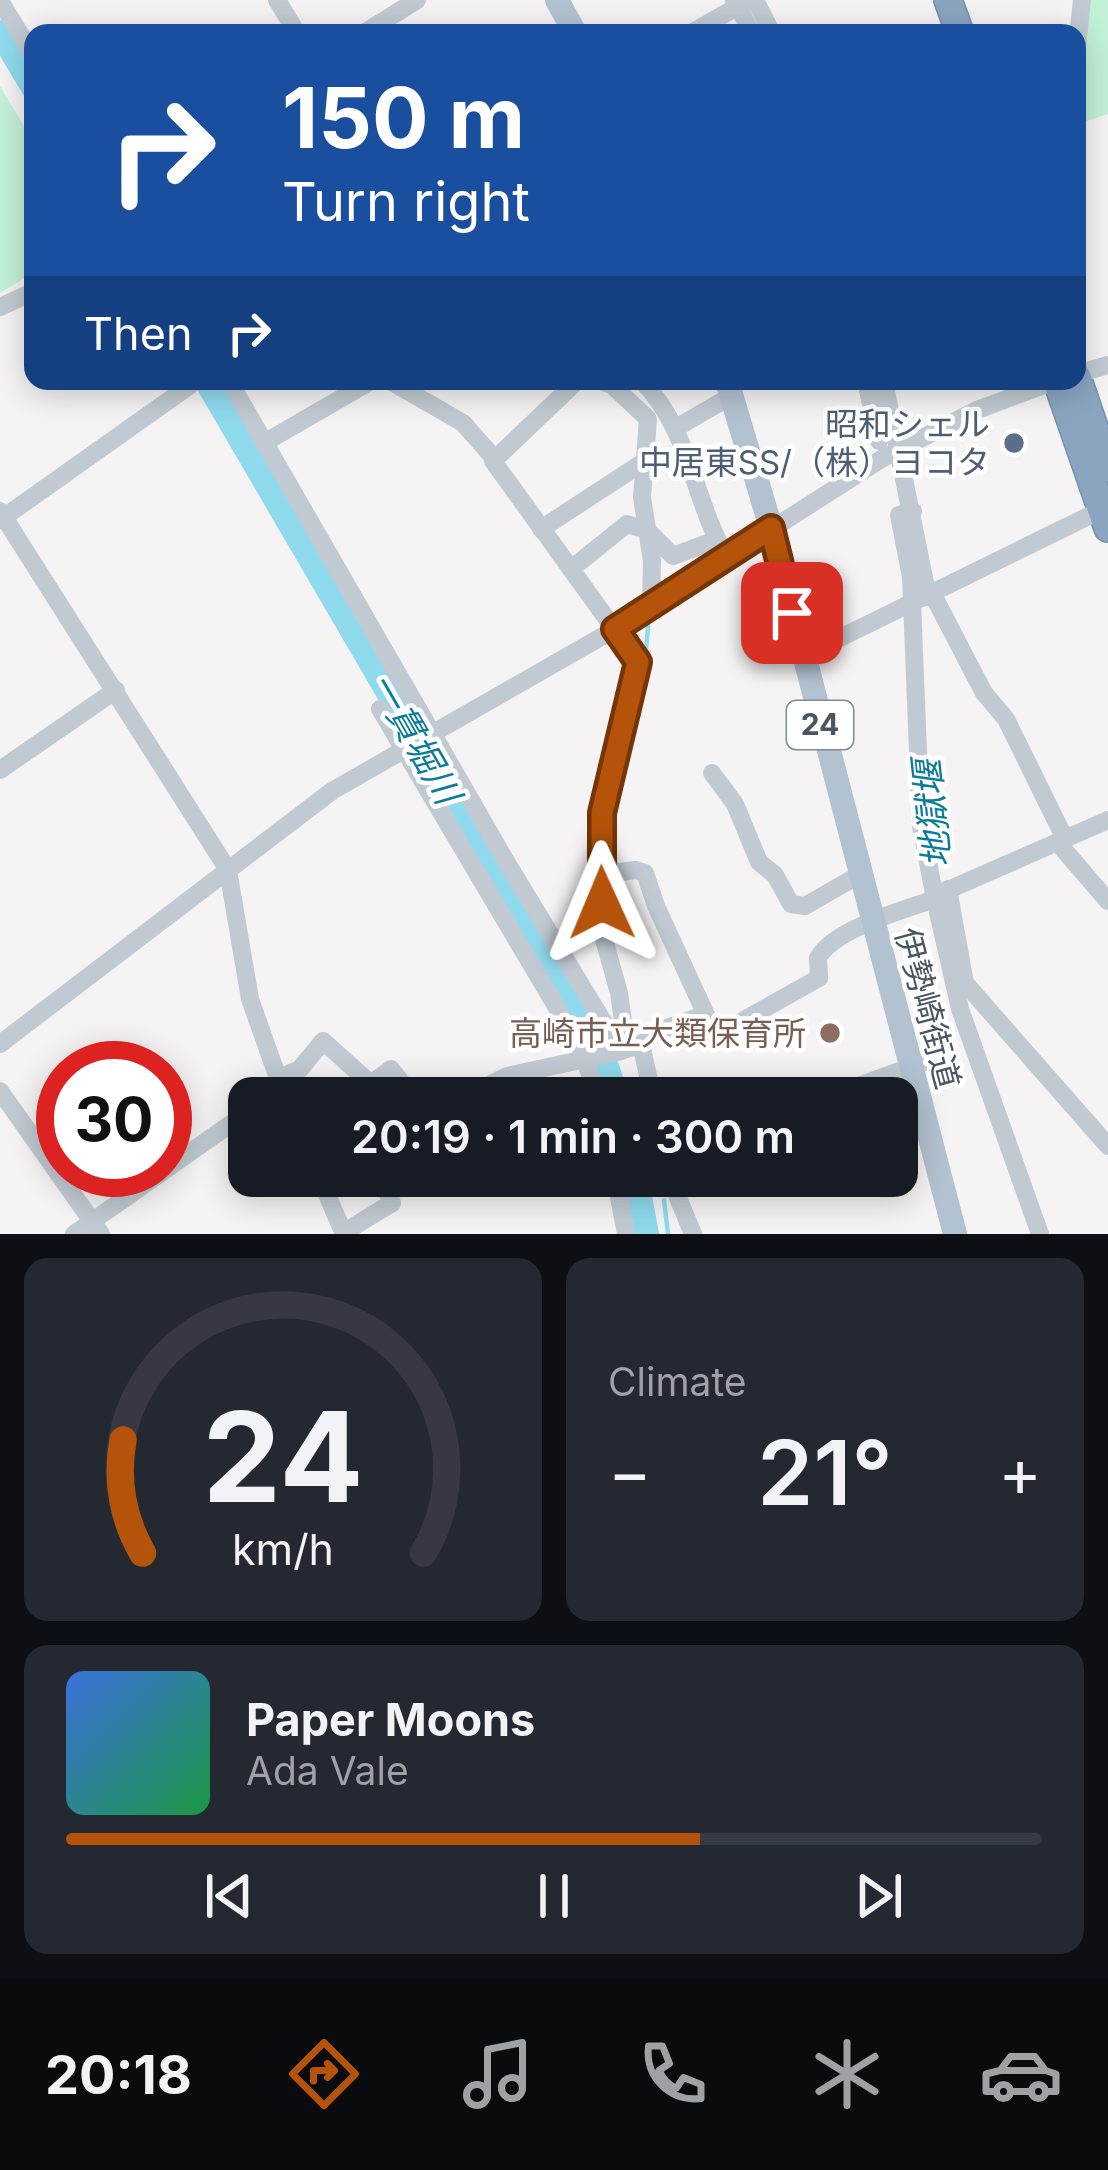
<!DOCTYPE html>
<meta charset="utf-8">
<style>
:root{--surface:#171b24;--page:#242831;--text:#f1f3f6;--muted:#9ea1a6;--line:#363941;--accent:#b45309}
body{margin:0;font-family:Inter,"Noto Sans JP",sans-serif;background:var(--page);color:var(--text);height:100vh;display:flex;flex-direction:column;font-size:45px;white-space:nowrap}
*{box-sizing:border-box;margin:0}
p{font-size:39px;color:var(--muted)}
.icon{flex:none;width:66px;height:66px;fill:none;stroke:currentColor;stroke-width:2;stroke-linecap:round;stroke-linejoin:round}
.map{position:relative;height:1234px;overflow:hidden}
.side{display:flex;flex-direction:column;gap:24px;padding:24px;background:#0d0f14;flex:1}
.side>*{flex:none}
.top-card{position:absolute;left:24px;top:24px;width:1062px;height:366px;border-radius:24px;box-shadow:0 6px 30px #0003;background:#1a4fa0;color:#fff;overflow:hidden}
.speed{position:absolute;left:36px;top:1041px;display:flex;gap:24px;font-size:60px;font-weight:700;text-align:center}
.speed>*{display:grid;place-content:center;width:156px;height:156px;border-radius:50%;background:var(--surface);box-shadow:0 6px 30px #0003;line-height:1}
.speed .limit{border:18px solid #d22;background:#fff;color:#111}
.pin{position:absolute;display:grid;place-items:center;width:102px;height:102px;color:#fff;margin:-51px;border-radius:24px;box-shadow:0 6px 18px #0006}
.me{position:absolute;width:132px;margin:-66px;rotate:359deg;stroke-linejoin:round;filter:drop-shadow(0 0 9px #0008)}
.turn{display:flex;align-items:center;gap:42px;height:252px;padding:0 60px;font-size:54px}
.turn .icon{width:156px;height:156px;stroke-width:2.5}
.turn b{display:block;font-size:84px;line-height:102px}
.then{display:flex;align-items:center;height:114px;padding:0 60px;background:#0003;gap:24px;font-size:45px}
.big{font-size:90px;font-weight:600;line-height:1.1}
.side .card{flex:1;display:flex;flex-direction:column;justify-content:center;gap:18px;min-width:0;padding:0 42px;border-radius:24px;background:var(--page)}
.side .dial{align-items:center;gap:0}
.dial svg{height:312px;overflow:visible;fill:none;stroke:var(--line);stroke-width:7;stroke-linecap:round;text-anchor:middle}
.dial text{fill:var(--text);stroke:none}
.song{display:flex;align-items:center;gap:36px}
.cover{width:144px;height:144px;border-radius:18px;background:linear-gradient(135deg,hsl(220 70% 55%),hsl(140 70% 35%))}
.played{height:12px;border-radius:6px;background:linear-gradient(90deg,var(--accent) 65%,var(--line) 65%)}
.keys{display:flex;justify-content:space-around;direction:ltr}
.heat{display:flex;justify-content:space-between;align-items:center;font-size:66px;direction:ltr}
.side .tiles{flex:1;display:grid;gap:24px;grid-template-columns:1fr 1fr}
.card:last-child{grid-column:span 2}
.trip{position:absolute;left:228px;top:1077px;width:690px;height:120px;border-radius:24px;background:var(--surface);box-shadow:0 6px 30px #0003;font-weight:600;line-height:120px;text-align:center}
.tabs{display:flex;height:192px;justify-content:space-around;align-items:center;background:#090b0e;color:var(--muted)}
.tabs .icon{width:84px;height:84px}
.tabs .active{color:var(--accent)}
.tabs b{font-size:54px;color:var(--text)}
.map>svg:first-child{display:block}
.green{fill:#c3f1d5}
.lines{fill:none;stroke-linecap:round;stroke-linejoin:round}
.stream{stroke:#90daee;stroke-width:4.5}
.river{stroke:#90daee;stroke-width:24}
.highway-casing{stroke:#7690ad;stroke-width:30}
.minor{stroke:#c1cad2;stroke-width:18}
.major{stroke:#b3c2d1;stroke-width:24}
.highway{stroke:#8ba5c1;stroke-width:27}
.route-casing{stroke:#753606;stroke-width:30}
.route{stroke:#b45309;stroke-width:21}
.service-dot{fill:#5c6f8a;stroke:#fff;stroke-width:4.5}
.education-dot{fill:#8d6e63;stroke:#fff;stroke-width:4.5}
.labels{text-anchor:middle;stroke-width:9;stroke-linejoin:round;paint-order:stroke}
.shield{fill:#fff;stroke:#808990;stroke-width:3}
.shield-label{font-size:30px;font-weight:bold;fill:#4a5661}
.service-label{font-size:33px;fill:#4e5e75;stroke:#fff;text-anchor:end}
.street-label{font-size:33px;fill:#4a5661;stroke:#fff}
.education-label{font-size:33px;fill:#785e54;stroke:#fff;text-anchor:end}
.water-label{font-size:36px;font-style:italic;fill:#0c7c9b;stroke:#fff}
</style>
<div class="map">
<svg width="1108" height="1234" viewBox="0 0 1108 1234">
<rect width="100%" height="100%" fill="#f5f3f3"/>
<g class="green">
<polygon points="1090,0 1108,0 1108,114 1077,124"/>
<polygon points="0,86 33,141 33,273 0,293"/>
</g>
<g class="lines">
<g class="stream">
<polyline points="645,663 649,615"/>
<polyline points="664,1200 668,1234"/>
</g>
<g class="river">
<polyline points="0,32 33,88"/>
<polyline points="206,381 608,1069 617,1098"/>
<polyline points="636,1176 647,1234"/>
</g>
<g class="highway-casing">
<g id="highway">
<polyline points="948,0 960,33"/>
<polyline points="1077,377 1108,468"/>
<polyline points="1057,381 1108,528"/>
</g>
</g>
<g class="minor">
<polyline points="277,0 297,33"/>
<polyline points="734,0 752,33"/>
<polyline points="755,0 772,33"/>
<polyline points="0,1 33,55"/>
<polyline points="364,33 417,0"/>
<polyline points="691,33 749,0"/>
<polyline points="1077,47 1082,0"/>
<polyline points="0,307 33,292"/>
<polyline points="1077,374 1108,365"/>
<polyline points="229,381 507,863 601,1018 624,1049"/>
<polyline points="390,381 463,423 493,457"/>
<polyline points="577,381 493,461 638,662 602,813 602,932 619,993 627,1048"/>
<polyline points="601,381 612,385 648,419 642,497 652,561 651,605"/>
<path d="M642 381C690 430 693 499 726 556"/>
<polyline points="866,381 879,441"/>
<polyline points="884,381 928,597"/>
<polyline points="676,428 731,396"/>
<polyline points="264,443 371,381"/>
<polyline points="0,511 228,870 250,999 285,1098"/>
<polyline points="913,511 899,515 911,577 921,826 935,899 960,1009 1040,1234"/>
<polyline points="0,520 196,381"/>
<polyline points="541,529 645,461"/>
<polyline points="571,569 627,524 647,530 673,556 716,540"/>
<polyline points="933,595 984,693 1006,719 1065,839"/>
<polyline points="803,656 1101,510"/>
<polyline points="380,709 579,1045 599,1098"/>
<polyline points="0,770 116,690"/>
<polyline points="712,773 735,804 759,862 775,875 791,904 805,906 859,875"/>
<polyline points="1058,843 1108,901"/>
<polyline points="603,874 636,870 645,873 656,906 707,1017"/>
<polyline points="948,889 965,983 1108,1146"/>
<polyline points="939,894 1108,820"/>
<polyline points="0,1044 332,791 615,629 883,458 977,410 1055,381"/>
<polyline points="641,1044 653,1098"/>
<polyline points="277,1079 300,1069 323,1041 371,1084 391,1069 414,1098"/>
<polyline points="853,1088 924,1062"/>
<polyline points="0,1091 101,1234"/>
<path d="M462 1098 507 1076 618 1052 641 1044 661 1030 701 1016 721 1026 735 1025 819 978 818 958C834 929 903 910 935 899"/>
<polyline points="319,1176 344,1234"/>
<polyline points="615,1176 626,1234"/>
<polyline points="669,1176 693,1234"/>
<polyline points="343,1233 392,1203 380,1176"/>
<polyline points="74,1234 249,1111"/>
</g>
<g class="major">
<polyline points="557,0 575,33"/>
<polyline points="727,381 771,528 955,1234"/>
</g>
<use href="#highway" class="highway"/>
</g>
<g class="lines">
<g class="route-casing">
<polyline id="route" points="602,903 602,813 638,662 615,629 771,528 792,613"/>
</g>
<use href="#route" class="route"/>
</g>
<circle class="service-dot" cx="1014" cy="443" r="12"/>
<circle class="education-dot" cx="830" cy="1033" r="12"/>
<g class="labels">
<rect class="shield" x="787" y="701" width="66" height="48" rx="9"/>
<g class="shield-label">
<text x="820" y="735">24</text>
</g>
<g class="service-label">
<text x="990" y="436">昭和シェル<tspan x="990" dy="38">中居東SS/（株）ヨコタ</tspan></text>
</g>
<g class="street-label">
<text transform="translate(928 1008) rotate(75)" y="12">伊勢崎街道</text>
</g>
<g class="education-label">
<text x="806" y="1045">高崎市立大類保育所</text>
</g>
<g class="water-label">
<text transform="translate(415 738) rotate(60)" y="13">一貫堀川</text>
<text transform="translate(932 814) rotate(-96)" y="13">地獄堰</text>
</g>
</g>
</svg>
<div class="speed"><div class="limit">30</div></div>
<div class="pin" style="left:792px;top:613px;background:#d93025"><svg class="icon" aria-label="arrive" viewBox="0 0 24 24"><path d="M6 21V4h12l-3 4 3 4H6"/></svg></div>
<svg class="me" style="left:602px;top:903px" viewBox="-20 -20 40 40"><path d="M0-17L14 15 0 8-14 15z" fill="#b45309" stroke="#fff" stroke-width="4"/></svg>
<div class="trip">20:19 · 1 min · 300 m</div>
<div class="top-card">
<div class="turn"><svg class="icon" aria-label="right" viewBox="0 0 24 24"><path d="M7 20v-9h11M14 6l5 5-5 5"/></svg><div><b>150 m</b>Turn right</div></div>
<div class="then">Then<svg class="icon" aria-label="right" viewBox="0 0 24 24"><path d="M7 20v-9h11M14 6l5 5-5 5"/></svg></div>
</div>
</div>
<section class="side">
<div class="tiles">
<div class="card dial"><svg viewBox="0 0 100 80">
<path d="M14 69A42 42 0 1 1 86 69"/>
<path d="M14 69A42 42 0 0 1 9 40" stroke="#b45309"/>
<text x="50" y="56" font-size="32" font-weight="700">24</text>
<text x="50" y="72" font-size="11">km/h</text>
</svg></div>
<div class="card"><p>Climate</p>
<div class="heat"><a>−</a><b class="big">21°</b><a>+</a></div>
</div>
<div class="card">
<div class="song"><i class="cover"></i><div><b>Paper Moons</b><p>Ada Vale</p></div></div>
<div class="played"></div>
<div class="keys"><svg class="icon" aria-label="previous" viewBox="0 0 24 24"><path d="M18 5L8 12l10 7zM5 5v14"/></svg><svg class="icon" aria-label="pause" viewBox="0 0 24 24"><path d="M8 5v14M16 5v14"/></svg><svg class="icon" aria-label="next" viewBox="0 0 24 24"><path d="M6 5l10 7-10 7zM19 5v14"/></svg></div>
</div>
</div>
</section>
<nav class="tabs">
<b>20:18</b>
<svg class="icon active" aria-label="directions" viewBox="0 0 24 24"><path d="M12 3l9 9-9 9-9-9zM9 14v-3h6M13 9l2 2-2 2"/></svg>
<svg class="icon" aria-label="music" viewBox="0 0 24 24"><path d="M9 18V5l10-2v13"/><circle cx="6" cy="18" r="3"/><circle cx="16" cy="16" r="3"/></svg>
<svg class="icon" aria-label="phone" viewBox="0 0 24 24"><path d="M5 4h4l2 5-3 2q2 4 5 5l2-3 5 2v4C11 20 4 13 5 4z"/></svg>
<svg class="icon" aria-label="climate" viewBox="0 0 24 24"><path d="M12 3v18M4 7l16 10M4 17L20 7"/></svg>
<svg class="icon" aria-label="car" viewBox="0 0 24 24"><path d="M5 17H2v-5l4-1 3-4h7l3 4 3 1v5h-3M9 17h6M6 11h13"/><circle cx="7" cy="17" r="2"/><circle cx="17" cy="17" r="2"/></svg>
</nav>
